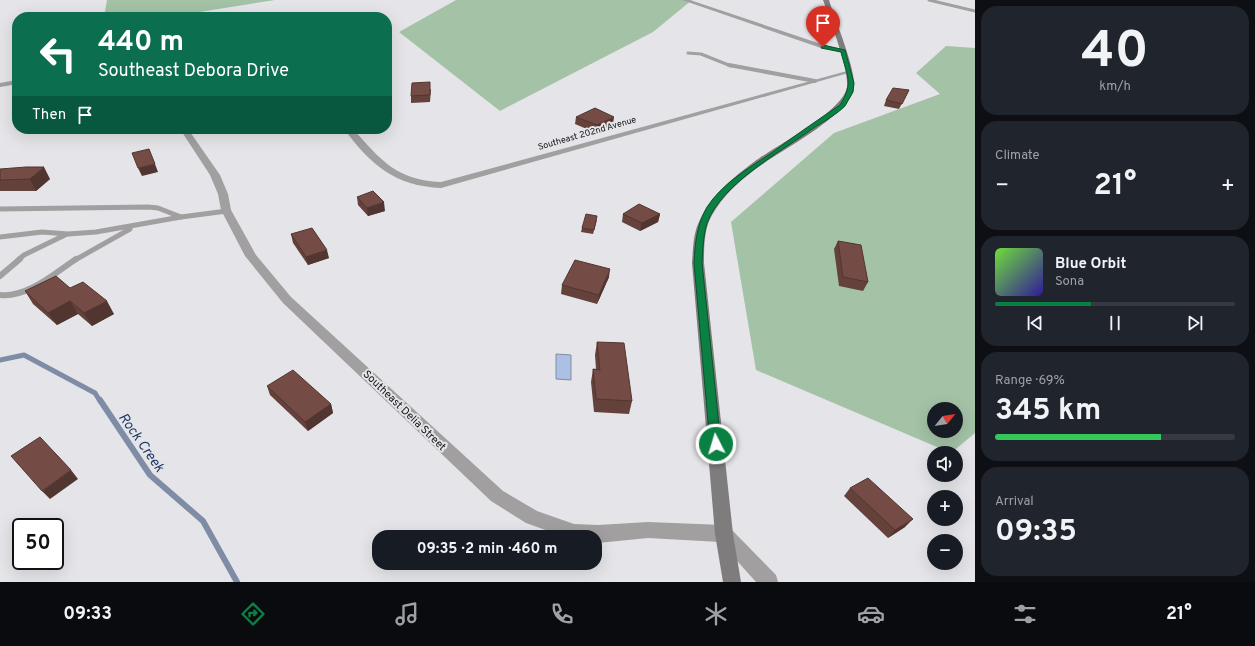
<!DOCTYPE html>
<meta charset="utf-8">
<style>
:root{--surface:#171b24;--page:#20242c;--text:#f1f3f6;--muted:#9ea1a6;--line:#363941;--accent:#0b8043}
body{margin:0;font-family:Overpass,sans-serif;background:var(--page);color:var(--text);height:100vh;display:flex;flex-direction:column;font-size:15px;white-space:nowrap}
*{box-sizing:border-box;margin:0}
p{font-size:13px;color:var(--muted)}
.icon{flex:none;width:22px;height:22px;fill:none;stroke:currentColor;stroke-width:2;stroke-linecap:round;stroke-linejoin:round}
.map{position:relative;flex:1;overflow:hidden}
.side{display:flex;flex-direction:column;gap:6px;padding:6px;background:#0d0f14;width:280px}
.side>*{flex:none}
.banner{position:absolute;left:12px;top:12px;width:380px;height:122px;border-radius:16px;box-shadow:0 4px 16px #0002;background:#0b6e4f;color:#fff;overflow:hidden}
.needle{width:26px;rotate:60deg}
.tools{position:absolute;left:927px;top:402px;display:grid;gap:8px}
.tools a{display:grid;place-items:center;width:36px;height:36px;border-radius:50%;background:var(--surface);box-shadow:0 4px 16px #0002;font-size:20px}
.speed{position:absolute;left:12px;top:518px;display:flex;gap:8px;font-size:20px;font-weight:700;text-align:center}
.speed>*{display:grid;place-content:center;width:52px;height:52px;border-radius:50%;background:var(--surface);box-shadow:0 4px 16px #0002;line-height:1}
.speed .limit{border:2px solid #111;border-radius:6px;background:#fff;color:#111}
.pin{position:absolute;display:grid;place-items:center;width:34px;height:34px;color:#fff;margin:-41px -17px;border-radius:50% 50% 50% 0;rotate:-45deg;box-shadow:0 0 4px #0007}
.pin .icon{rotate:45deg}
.me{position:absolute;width:44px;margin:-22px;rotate:355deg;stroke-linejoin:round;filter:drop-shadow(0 0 3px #0008)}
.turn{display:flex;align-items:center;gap:14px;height:84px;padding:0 20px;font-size:18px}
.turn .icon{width:52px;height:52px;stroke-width:2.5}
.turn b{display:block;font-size:28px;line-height:34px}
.then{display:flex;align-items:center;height:38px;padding:0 20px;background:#0003;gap:8px;font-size:15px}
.big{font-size:30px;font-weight:700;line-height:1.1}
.side .tile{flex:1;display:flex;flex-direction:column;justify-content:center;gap:6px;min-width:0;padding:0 14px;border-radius:16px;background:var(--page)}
.side .dial{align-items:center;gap:0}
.dial b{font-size:52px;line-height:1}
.song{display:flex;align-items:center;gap:12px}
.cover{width:48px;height:48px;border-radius:6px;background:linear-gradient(135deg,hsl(100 70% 55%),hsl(250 70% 35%))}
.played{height:4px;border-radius:2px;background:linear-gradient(90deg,var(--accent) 40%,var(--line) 40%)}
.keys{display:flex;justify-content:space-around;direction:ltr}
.heat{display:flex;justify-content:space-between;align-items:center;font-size:22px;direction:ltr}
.charge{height:6px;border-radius:3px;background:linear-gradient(90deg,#34c759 69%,var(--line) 0)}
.trip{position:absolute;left:372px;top:530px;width:230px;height:40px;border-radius:16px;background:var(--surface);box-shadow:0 4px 16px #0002;font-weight:700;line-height:40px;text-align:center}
.tabs{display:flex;height:64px;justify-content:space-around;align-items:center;background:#090b0e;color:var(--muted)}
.tabs .icon{width:28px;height:28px}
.tabs .on{color:var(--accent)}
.tabs b{font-size:18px;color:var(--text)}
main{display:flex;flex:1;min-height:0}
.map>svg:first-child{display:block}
.green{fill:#a3c2a6;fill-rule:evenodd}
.water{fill:#acc0e4;stroke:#7e8ca6}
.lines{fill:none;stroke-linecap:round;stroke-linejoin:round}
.stream-far1{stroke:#7e8ca6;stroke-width:5}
.stream{stroke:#7e8ca6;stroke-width:6}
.service-far3{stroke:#a19f9f;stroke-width:3}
.service-far2{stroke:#a19f9f;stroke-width:4}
.service-far1{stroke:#a19f9f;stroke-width:5}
.service{stroke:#a19f9f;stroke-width:6}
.minor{fill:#a19f9f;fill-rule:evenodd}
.secondary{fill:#7f7c7d;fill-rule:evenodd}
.wall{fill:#64413b}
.shaded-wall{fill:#513530}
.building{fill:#744c45;stroke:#513530}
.route{fill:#0b8043;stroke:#07532c}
.labels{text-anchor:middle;stroke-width:4;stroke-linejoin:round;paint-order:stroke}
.far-street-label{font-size:9px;fill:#131415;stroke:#e5e5e9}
.street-label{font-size:11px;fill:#131415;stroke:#e5e5e9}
.near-water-label{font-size:14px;font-style:italic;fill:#213a68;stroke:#e5e5e9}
</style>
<main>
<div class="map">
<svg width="975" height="582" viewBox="0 0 975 582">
<rect width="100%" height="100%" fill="#e5e5e9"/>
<g class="green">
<polygon points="107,0 275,0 168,17 104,17"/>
<polygon points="456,0 692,0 653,32 500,111 399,32"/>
<path d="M946 46 975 48V433L951 453 756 370 731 222 834 133 940 94 916 73ZM934 409H956V431H934Z"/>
</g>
<polygon class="water" points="556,354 571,355 571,380 556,379"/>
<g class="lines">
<polyline class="stream-far1" points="0,360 24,355 95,393 100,401"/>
<polyline class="stream" points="100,400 150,475 203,521 237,582"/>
<g class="service-far3">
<polyline points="929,0 975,11"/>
<polyline points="688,53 701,54 731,66"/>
</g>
<g class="service-far2">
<polyline points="729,65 815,81"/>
<polyline points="0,85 17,82"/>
</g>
<g class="service-far1">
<polyline points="0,209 148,207 158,208 181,217 227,211"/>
<polyline points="0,237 42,232 68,234 96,232 181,217"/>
<polyline points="18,260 24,255 67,234"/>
<polyline points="75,260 130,229"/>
</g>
<g class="service">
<polyline points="0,276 20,259"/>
<path d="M0 295C27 298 55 273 76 259"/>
</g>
<g class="minor">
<polygon points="682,0 690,0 824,45 846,50 843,52 821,48"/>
<path d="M847 71 852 72 441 188C395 186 371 165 344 129H353C381 160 396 180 441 182Z"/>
<polygon points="180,129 188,129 220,175 228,194 231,210 256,255 291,297 503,491 537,511 574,524 598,525 648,522 724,525 730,528 776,575 778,582 756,582 720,542 648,538 598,543 595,542 595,537 565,537 526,523 491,501 283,303 245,256 221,210 218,194 210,175"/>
</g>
<path class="secondary" d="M823 0H829C835 20 856 69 854 87 851 114 785 148 763 164 741 179 718 199 708 224 704 236 704 250 704 263L733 534 741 582H723L715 534 692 263C693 250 693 236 698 224 709 198 732 178 754 162 775 146 843 112 847 87 849 69 830 20 823 0Z"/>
</g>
<g class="wall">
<polygon points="431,89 430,102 411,103 411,96"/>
<polygon points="909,90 899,109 884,106 886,100"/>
<polygon points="576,117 613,124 596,133 575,124"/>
<polygon points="0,169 50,179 36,191 0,191"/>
<polygon points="357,197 385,211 368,216 358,205"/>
<polygon points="623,214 660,214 658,222 640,231 622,222"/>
<polygon points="597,220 593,234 581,232 582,228"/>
<polygon points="291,234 329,258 308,265 293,243"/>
<polygon points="838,241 868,282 863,291 839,286 834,249"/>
<polygon points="609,277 597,304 561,294 562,285"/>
<polygon points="70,288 114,314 92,326 78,314 57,325 33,304 25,291"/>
<polygon points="597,342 632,401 629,414 594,412 591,382 593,369 596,369 595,355"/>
<polygon points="267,386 331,404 333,413 308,431 270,395"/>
<polygon points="850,488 905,527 888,538 844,496"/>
</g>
<g class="shaded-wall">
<polygon points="614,117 613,124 596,133 597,125"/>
<polygon points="155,164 158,172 142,176 138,168"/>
<polygon points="44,167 50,179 36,191 30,179"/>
<polygon points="384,202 385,211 368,216 367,208"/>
<polygon points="660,214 658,222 640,231 642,223"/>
<polygon points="327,250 329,258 308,265 306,257"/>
<polygon points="610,269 609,277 597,304 599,295"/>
<polygon points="70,301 78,314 57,325 48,313"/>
<polygon points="107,301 114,314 92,326 84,313"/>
<polygon points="331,404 333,413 308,431 305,422"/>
<polygon points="71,470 78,479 50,499 42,491"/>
<polygon points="913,519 905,527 888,538 895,530"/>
</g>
<g class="building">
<polygon points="430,82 430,95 411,96 412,83"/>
<polygon points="893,88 909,90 902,104 886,100"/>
<polygon points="595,108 614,117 597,125 576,117"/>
<polygon points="149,149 155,164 138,168 132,153"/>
<polygon points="26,167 44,167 30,179 0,180 0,169"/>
<polygon points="373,191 384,202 367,208 357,197"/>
<polygon points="639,204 660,214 642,223 623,214"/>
<polygon points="586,214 597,216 594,230 582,228"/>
<polygon points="312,228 327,250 306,257 291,234"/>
<polygon points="838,241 861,245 868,282 843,277"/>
<polygon points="575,260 610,269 599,295 562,285"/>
<polygon points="56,276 70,288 83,282 107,301 84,313 70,301 48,313 25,291"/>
<polygon points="597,342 624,343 632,401 596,399 593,369 600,370"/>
<polygon points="293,370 331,404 305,422 267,386"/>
<polygon points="40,437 71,470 42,491 11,456"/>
<polygon points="868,478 913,519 895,530 850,488"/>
</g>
<path class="route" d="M823 45 845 50 854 83 853 92 845 106C837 114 825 121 815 127 781 152 722 183 707 223 703 236 703 250 702 263L721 444 720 447 716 449 711 447 710 444 694 263C695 243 697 224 707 207 722 184 747 169 770 154 793 137 816 121 840 105 854 83 847 76 841 52L821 48Z"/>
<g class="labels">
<g class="far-street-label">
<text transform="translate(587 133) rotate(-16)" y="3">Southeast 202nd Avenue</text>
</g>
<g class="street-label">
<text transform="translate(405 410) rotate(44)" y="4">Southeast Delia Street</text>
</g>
<g class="near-water-label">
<text transform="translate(142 442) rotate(55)" y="5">Rock Creek</text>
</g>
</g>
</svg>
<div class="tools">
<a><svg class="needle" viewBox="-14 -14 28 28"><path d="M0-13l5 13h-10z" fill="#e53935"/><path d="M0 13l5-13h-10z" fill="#9ea1a6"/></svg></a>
<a><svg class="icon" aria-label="sound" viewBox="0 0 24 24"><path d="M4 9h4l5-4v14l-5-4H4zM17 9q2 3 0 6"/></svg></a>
<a>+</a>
<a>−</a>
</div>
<div class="speed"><div class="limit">50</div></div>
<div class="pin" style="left:823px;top:47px;background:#d93025"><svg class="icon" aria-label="arrive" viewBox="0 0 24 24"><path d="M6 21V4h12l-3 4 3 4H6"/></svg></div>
<svg class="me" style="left:716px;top:444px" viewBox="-20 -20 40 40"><circle r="17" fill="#0b8043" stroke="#fff" stroke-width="3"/><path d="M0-11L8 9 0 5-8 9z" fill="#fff"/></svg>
<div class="trip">09:35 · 2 min · 460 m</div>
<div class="banner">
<div class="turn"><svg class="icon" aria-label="left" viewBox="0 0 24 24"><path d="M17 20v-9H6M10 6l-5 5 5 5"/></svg><div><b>440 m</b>Southeast Debora Drive</div></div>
<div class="then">Then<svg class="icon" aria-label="arrive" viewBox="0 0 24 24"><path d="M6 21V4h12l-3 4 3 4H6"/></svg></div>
</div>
</div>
<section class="side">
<div class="tile dial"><b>40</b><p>km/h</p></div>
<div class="tile"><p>Climate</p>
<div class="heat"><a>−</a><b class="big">21°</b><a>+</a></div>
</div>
<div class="tile">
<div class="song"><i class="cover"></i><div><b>Blue Orbit</b><p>Sona</p></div></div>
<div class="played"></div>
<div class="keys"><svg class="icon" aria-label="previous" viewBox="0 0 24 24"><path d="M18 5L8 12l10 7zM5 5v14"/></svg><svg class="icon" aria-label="pause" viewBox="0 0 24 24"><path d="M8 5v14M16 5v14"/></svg><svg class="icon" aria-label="next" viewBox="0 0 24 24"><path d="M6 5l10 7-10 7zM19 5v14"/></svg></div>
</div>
<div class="tile"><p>Range · 69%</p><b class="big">345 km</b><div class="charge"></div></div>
<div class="tile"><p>Arrival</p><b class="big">09:35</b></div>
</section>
</main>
<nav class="tabs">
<b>09:33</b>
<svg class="icon on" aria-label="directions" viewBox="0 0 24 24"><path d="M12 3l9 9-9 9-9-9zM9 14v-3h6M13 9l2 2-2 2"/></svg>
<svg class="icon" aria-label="music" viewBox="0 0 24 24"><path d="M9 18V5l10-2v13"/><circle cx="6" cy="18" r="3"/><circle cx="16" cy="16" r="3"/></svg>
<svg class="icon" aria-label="phone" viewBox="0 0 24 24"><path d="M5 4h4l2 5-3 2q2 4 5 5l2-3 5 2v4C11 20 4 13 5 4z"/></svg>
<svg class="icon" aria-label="climate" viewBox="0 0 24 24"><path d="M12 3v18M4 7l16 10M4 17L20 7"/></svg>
<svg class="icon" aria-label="car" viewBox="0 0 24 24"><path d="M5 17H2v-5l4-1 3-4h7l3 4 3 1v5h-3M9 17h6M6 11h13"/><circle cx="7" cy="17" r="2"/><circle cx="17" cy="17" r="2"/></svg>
<svg class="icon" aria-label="filters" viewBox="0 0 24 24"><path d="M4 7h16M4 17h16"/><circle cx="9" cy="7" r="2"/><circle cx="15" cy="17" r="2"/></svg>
<b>21°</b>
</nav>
